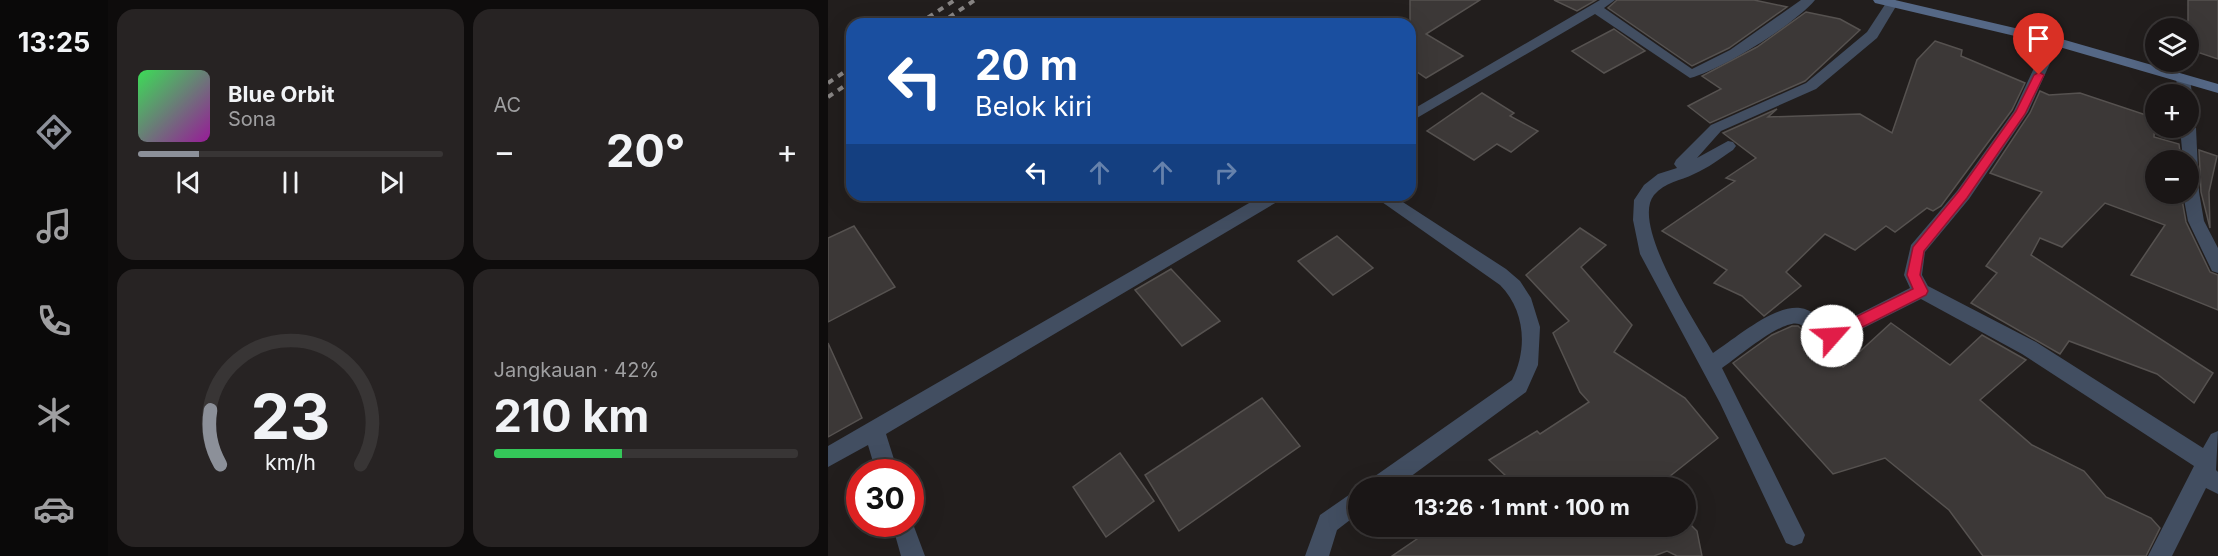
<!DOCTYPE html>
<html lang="id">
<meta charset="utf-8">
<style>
:root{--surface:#1a1616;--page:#272323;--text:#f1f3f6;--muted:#9f9fa1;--line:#383535;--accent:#8c9099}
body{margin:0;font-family:Inter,sans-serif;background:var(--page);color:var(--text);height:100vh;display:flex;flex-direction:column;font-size:22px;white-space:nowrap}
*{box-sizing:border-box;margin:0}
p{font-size:20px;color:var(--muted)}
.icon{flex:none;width:33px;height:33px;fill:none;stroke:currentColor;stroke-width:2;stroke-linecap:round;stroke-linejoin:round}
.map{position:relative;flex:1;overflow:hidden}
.side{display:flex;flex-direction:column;gap:9px;padding:9px;background:#0e0c0c;width:720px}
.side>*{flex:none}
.banner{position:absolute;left:18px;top:18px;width:570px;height:183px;border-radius:18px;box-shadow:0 6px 24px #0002,0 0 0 2px var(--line);background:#1a4fa0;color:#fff;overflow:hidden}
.controls{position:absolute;left:1317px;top:18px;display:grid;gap:12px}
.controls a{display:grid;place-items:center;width:54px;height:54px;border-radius:50%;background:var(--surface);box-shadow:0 6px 24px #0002,0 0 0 2px var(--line);font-size:30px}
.speed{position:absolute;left:18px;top:459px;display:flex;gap:12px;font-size:30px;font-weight:700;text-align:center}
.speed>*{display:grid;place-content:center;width:78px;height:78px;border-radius:50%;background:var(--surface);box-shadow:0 6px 24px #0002,0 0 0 2px var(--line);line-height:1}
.speed .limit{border:9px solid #d22;background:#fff;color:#111}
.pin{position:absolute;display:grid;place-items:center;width:51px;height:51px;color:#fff;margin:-62px -26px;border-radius:50% 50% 50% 0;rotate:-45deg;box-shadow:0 0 6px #0007}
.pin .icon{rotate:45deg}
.me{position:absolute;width:66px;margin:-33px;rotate:64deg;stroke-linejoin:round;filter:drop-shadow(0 0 4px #0008)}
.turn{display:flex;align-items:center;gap:21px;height:126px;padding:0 30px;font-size:27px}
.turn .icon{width:78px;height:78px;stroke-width:2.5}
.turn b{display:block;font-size:42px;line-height:51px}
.lanes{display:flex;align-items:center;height:57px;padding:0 30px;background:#0003;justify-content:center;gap:30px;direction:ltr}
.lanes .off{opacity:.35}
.big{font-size:45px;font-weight:700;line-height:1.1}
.side .tile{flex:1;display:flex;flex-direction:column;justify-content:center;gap:9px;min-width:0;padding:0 21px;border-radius:18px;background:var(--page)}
.side .dial{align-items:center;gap:0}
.dial svg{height:156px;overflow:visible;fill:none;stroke:var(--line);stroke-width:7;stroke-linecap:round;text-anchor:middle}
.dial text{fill:var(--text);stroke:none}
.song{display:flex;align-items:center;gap:18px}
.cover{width:72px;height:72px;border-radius:9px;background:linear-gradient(135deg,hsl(130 70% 55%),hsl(300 70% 35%))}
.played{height:6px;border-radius:3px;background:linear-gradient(90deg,var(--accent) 20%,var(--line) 20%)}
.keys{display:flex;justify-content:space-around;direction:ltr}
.heat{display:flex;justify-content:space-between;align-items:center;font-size:33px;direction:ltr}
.charge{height:9px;border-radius:4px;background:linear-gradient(90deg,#34c759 42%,var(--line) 0)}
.side .tiles{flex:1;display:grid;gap:9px;grid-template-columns:repeat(2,1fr)}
.trip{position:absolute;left:520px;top:477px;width:348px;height:60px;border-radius:30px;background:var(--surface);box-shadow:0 6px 24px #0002,0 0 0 2px var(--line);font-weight:700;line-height:60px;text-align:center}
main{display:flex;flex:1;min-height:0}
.dock{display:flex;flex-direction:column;width:108px;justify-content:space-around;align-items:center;background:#0a0909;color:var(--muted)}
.dock .icon{width:42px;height:42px}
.dock .selected{color:var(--accent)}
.dock b{font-size:27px;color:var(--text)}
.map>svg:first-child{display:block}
.building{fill:#3c3837;stroke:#565250;stroke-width:1.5}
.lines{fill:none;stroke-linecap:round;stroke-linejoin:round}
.street{fill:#424e61;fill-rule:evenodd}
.secondary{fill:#556886;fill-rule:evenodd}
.rail{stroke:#878483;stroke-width:4;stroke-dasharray:6 6;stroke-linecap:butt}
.route{fill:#e11d48;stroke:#92132f;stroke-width:1.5}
</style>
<main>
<nav class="dock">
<b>13:25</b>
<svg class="icon selected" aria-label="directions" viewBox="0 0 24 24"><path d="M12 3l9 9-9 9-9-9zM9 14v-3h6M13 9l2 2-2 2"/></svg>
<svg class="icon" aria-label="music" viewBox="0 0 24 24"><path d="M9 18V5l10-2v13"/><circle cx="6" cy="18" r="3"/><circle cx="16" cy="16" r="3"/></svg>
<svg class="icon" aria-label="phone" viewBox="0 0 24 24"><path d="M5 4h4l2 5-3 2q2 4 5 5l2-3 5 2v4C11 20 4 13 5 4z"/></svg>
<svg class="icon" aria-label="climate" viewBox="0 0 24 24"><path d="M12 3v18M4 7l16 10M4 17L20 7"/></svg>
<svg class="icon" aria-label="car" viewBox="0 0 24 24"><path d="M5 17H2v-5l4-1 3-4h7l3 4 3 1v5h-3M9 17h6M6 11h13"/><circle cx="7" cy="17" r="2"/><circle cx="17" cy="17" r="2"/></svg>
</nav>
<section class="side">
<div class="tiles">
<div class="tile">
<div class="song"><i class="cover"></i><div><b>Blue Orbit</b><p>Sona</p></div></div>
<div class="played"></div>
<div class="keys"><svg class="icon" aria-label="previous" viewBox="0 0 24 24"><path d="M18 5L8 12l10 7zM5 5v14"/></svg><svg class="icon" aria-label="pause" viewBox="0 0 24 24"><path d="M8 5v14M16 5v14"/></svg><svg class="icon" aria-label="next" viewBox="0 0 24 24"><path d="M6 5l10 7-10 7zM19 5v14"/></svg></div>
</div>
<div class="tile"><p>AC</p>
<div class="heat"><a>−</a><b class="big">20°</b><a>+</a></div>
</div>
<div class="tile dial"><svg viewBox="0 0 100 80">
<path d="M14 69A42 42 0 1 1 86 69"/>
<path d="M14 69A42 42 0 0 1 9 41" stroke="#8c9099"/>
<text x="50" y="56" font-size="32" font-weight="700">23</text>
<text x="50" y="72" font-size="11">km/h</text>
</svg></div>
<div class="tile"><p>Jangkauan · 42%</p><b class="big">210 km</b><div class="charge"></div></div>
</div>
</section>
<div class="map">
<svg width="1390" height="556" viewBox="0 0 1390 556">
<rect width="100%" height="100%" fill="#221e1d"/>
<g class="building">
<polygon points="582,0 652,0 598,34 635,56 598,78 582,67"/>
<polygon points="726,0 768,0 749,11"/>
<polygon points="789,0 926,0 959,7 901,48 864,66 780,8"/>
<polygon points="1360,0 1390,0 1390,59 1360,49"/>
<polygon points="978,12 1012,19 1032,30 977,81 882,123 860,106 893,89 874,76 929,47"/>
<polygon points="786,29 817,51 776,73 744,51"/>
<polygon points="1107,41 1134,50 1133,56 1197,83 1184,110 1113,206 1105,211 1099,208 1067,232 1058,226 1027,250 997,234 958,272 973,286 936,316 914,296 886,283 899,270 834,231 907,181 898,178 928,158 895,133 949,109 940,117 1032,114 1064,133 1089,60"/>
<polygon points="1212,91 1221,95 1252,93 1327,118 1326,137 1351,144 1353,160 1328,160 1328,194 1353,194 1358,222 1382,272 1390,275 1390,310 1303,275 1337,225 1277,203 1234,247 1212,238 1203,255 1385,373 1366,403 1329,374 1241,341 1232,354 1143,303 1169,273 1158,266 1214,192 1162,173 1202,113"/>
<polygon points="654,93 686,113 682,116 710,131 683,152 669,144 646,160 599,131"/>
<polygon points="1371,150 1389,156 1381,192 1382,228 1373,192"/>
<polygon points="26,226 67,287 0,322 0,238"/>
<polygon points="752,228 778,245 753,267 804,325 786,352 857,398 890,438 827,488 665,488 680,478 661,460 709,431 712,434 761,402 752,392 725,333 741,321 698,275"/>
<polygon points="509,236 545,268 505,295 470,261"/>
<polygon points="343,269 392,321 354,346 307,290"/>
<polygon points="1063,323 1122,365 1154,335 1198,360 1152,400 1204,445 1256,471 1278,497 1323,518 1332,528 1318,556 1155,556 1121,510 1057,458 1005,474 905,363 944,335 964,326 970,326 1015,367"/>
<polygon points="0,343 34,418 0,437"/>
<polygon points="434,398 472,446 351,531 317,475"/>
<polygon points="292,453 326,501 278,537 245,487"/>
<polygon points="858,520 869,531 874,556 849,556 839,551 826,556 564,556 608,526 858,526"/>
</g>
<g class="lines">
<g class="street">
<path d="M772 0H787L776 8 864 69 902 50 973 0H987C966 25 893 70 862 78L767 14 582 122V111Z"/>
<path d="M1060 0H1067L1070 3 1049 38 988 89 893 131 869 158 900 141 905 142 908 146 905 150C893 158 880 168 866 174 852 181 837 182 826 195 802 225 869 324 885 353 907 339 945 305 972 308 983 309 996 321 1005 327L1082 288 1076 275 1083 245 1129 191 1186 111 1220 38H1230L1232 41 1200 112 1141 199 1097 252 1094 275 1100 286 1208 342 1375 448 1383 434 1390 431 1388 470 1390 472V494L1378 488 1344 556H1320L1366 466 1194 354 1093 299 1004 344C992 340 983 329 971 324 955 318 908 359 894 368L977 535 974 543 966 546 958 543 892 403 812 254 805 220 806 200 816 185 830 174 849 168 846 164 848 160 883 125 978 83 1039 32Z"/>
<polygon points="1355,74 1362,78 1364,94 1362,97 1360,94 1350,94 1348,78"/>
<polygon points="1360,123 1368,128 1371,192 1376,221 1390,248 1390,273 1384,271 1360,221 1355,194 1360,194 1360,160 1355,160 1352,128 1360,128"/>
<polygon points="435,195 456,195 454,199 58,434 70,472 48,472 40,445 0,467 0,446"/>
<path d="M544 195H564L678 269 692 281 703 298 712 327 710 365 698 392 567 488H537L540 481 684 380C700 349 697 310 672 285Z"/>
<polygon points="531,488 531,513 509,530 501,556 477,556 492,515"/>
<polygon points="82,516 97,556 73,556 64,524 82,524"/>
</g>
<polygon class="secondary" points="1045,0 1067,0 1230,38 1390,84 1390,93 1221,44 1047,3"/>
<g class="rail">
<polyline points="90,24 127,0"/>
<polyline points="111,24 147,0"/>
<polyline points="0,83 24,67"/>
<polyline points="0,97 24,81"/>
</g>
</g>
<polygon class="route" points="1211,72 1216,75 1197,114 1139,198 1096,251 1092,275 1100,291 1098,295 1009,340 999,340 997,336 999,331 1085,289 1079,275 1085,247 1131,191 1188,111 1206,75"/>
</svg>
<div class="controls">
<a><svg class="icon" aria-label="layers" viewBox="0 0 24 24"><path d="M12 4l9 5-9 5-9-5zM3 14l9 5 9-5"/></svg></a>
<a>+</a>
<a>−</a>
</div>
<div class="speed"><div class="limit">30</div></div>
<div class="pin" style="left:1211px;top:75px;background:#d93025"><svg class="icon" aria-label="arrive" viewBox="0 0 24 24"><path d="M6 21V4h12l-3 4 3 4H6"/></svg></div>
<svg class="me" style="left:1004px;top:336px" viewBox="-20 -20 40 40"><circle r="19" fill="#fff"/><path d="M0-13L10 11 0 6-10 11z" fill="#e11d48"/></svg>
<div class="trip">13:26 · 1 mnt · 100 m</div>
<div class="banner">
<div class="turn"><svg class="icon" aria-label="left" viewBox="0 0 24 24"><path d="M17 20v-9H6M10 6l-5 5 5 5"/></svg><div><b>20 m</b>Belok kiri</div></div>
<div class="lanes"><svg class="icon" aria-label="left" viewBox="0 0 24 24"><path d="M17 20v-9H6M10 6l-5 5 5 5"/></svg><svg class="icon off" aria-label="ahead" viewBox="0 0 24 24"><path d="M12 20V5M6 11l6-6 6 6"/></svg><svg class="icon off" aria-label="ahead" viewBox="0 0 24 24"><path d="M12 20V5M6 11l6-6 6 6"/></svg><svg class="icon off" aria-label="right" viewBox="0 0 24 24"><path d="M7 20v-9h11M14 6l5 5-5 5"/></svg></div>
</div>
</div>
</main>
